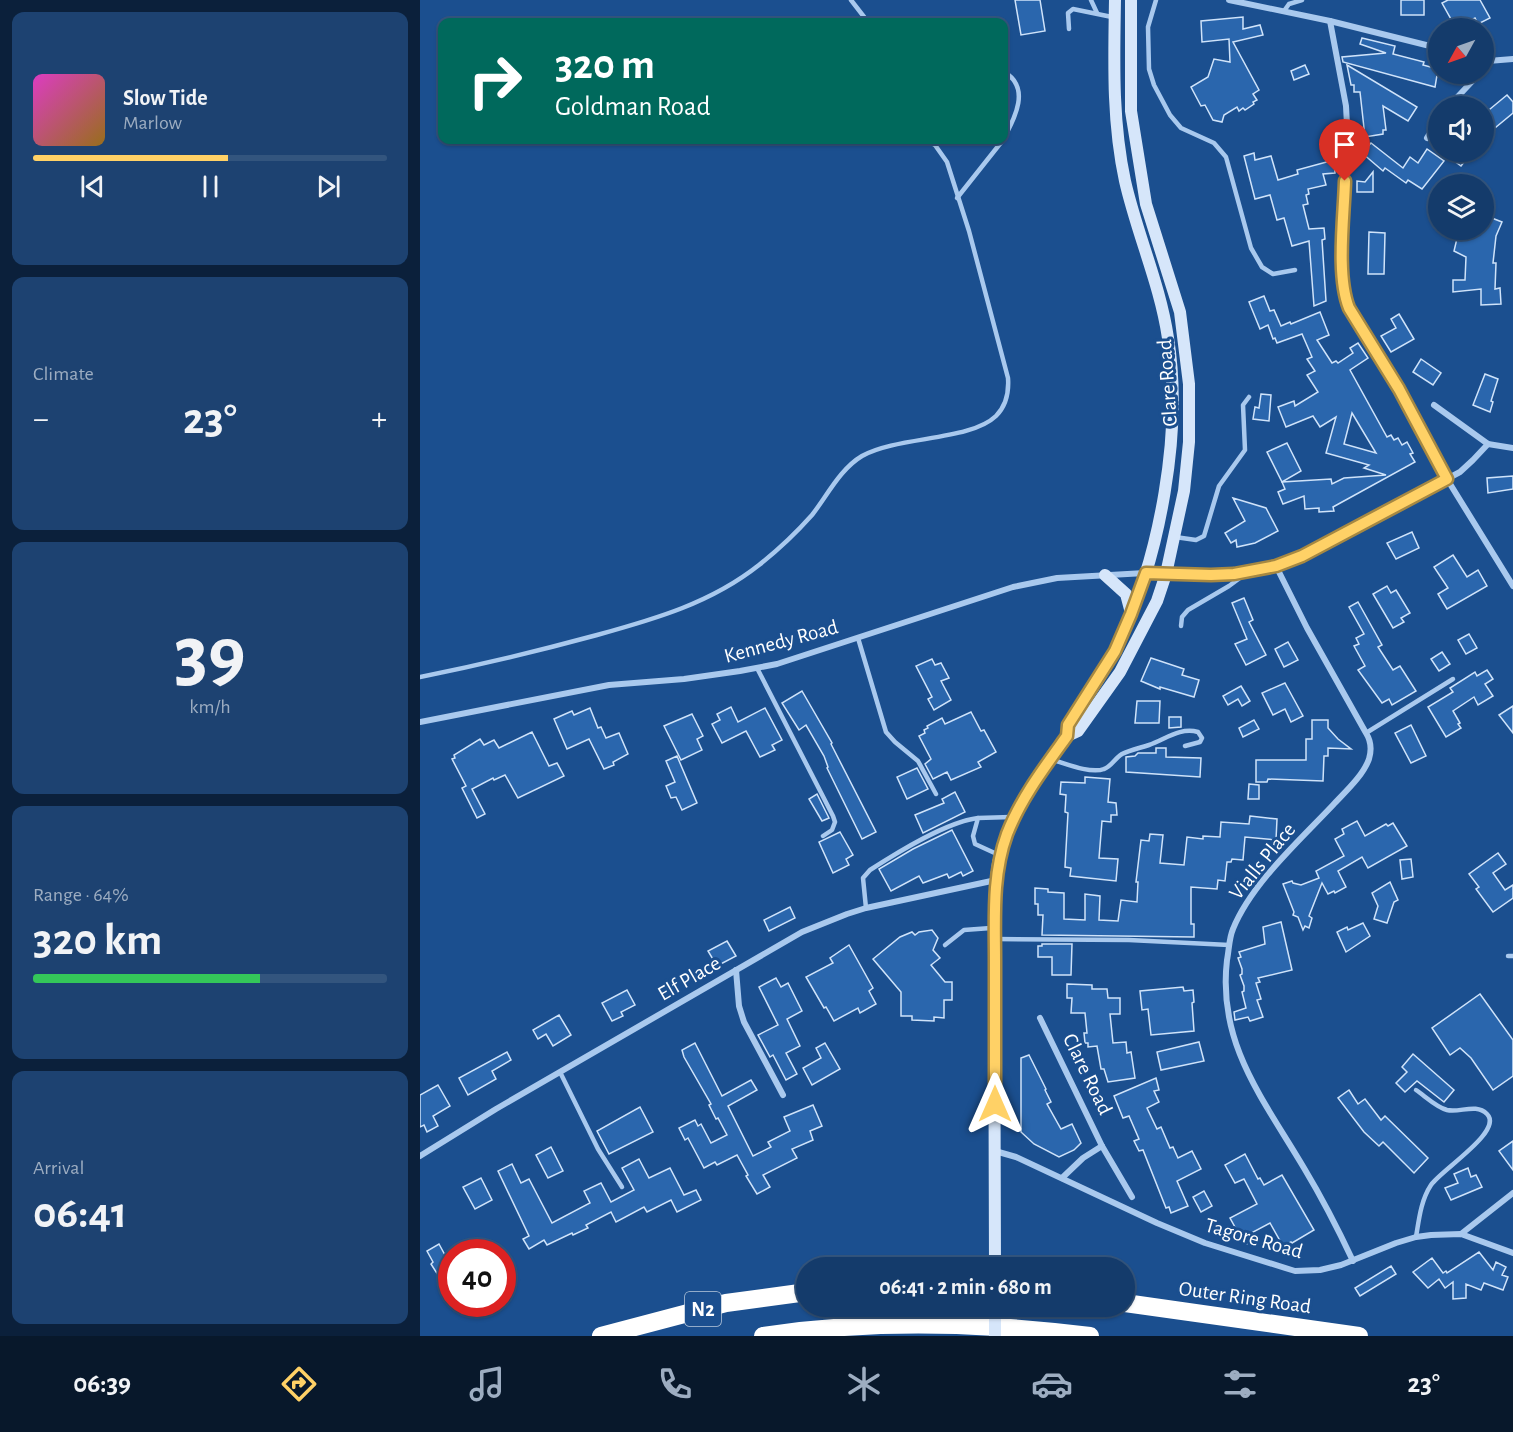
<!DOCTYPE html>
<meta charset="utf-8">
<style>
:root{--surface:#143b6b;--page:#1d4271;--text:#f1f3f6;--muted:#9dadc1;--line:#33557e;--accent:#ffd166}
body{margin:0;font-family:"Alegreya Sans",sans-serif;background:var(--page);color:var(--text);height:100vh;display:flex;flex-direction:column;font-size:22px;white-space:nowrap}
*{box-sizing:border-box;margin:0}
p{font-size:20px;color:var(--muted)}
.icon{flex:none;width:33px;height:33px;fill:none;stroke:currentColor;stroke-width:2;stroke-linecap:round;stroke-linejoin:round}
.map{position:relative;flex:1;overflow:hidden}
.drawer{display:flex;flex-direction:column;gap:12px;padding:12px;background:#0b203b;width:420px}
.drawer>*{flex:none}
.guide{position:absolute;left:18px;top:18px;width:570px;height:126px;border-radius:12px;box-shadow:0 2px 4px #0004,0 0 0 2px var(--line);background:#00695c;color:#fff;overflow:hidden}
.needle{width:39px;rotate:230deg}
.tools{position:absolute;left:1008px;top:18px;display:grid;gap:12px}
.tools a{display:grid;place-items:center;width:66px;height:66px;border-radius:50%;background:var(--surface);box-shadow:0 2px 4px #0004,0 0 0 2px var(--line);font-size:30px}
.speed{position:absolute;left:18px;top:1239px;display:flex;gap:12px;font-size:30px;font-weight:700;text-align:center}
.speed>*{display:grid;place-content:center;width:78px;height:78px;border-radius:50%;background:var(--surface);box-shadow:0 2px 4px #0004,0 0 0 2px var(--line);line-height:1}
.speed .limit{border:9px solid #d22;background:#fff;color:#111}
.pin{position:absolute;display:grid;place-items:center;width:51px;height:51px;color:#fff;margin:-62px -26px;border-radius:50% 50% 50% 0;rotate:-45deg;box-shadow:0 0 6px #0007}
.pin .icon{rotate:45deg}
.me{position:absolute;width:66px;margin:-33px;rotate:0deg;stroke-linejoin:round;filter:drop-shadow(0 0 4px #0008)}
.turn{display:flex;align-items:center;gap:21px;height:126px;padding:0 18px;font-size:27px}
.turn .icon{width:78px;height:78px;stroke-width:2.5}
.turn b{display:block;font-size:42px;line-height:51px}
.big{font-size:45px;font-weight:700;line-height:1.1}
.drawer .card{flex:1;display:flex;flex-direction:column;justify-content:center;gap:9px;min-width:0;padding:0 21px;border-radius:12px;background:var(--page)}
.drawer .dial{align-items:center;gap:0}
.dial b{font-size:78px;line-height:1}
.song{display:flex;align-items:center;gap:18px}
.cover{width:72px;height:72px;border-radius:9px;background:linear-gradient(135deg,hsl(310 70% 55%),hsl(40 70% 35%))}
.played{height:6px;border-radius:3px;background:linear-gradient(90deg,var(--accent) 55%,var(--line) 55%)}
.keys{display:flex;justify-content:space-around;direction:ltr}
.heat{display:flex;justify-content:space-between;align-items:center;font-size:33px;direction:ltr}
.charge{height:9px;border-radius:4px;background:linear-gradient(90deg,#34c759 64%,var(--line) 0)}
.trip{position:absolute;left:376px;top:1257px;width:339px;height:60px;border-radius:30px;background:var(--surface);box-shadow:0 2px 4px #0004,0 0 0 2px var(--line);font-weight:700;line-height:60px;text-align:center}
.tabs{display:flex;height:96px;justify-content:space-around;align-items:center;background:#08182b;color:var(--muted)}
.tabs .icon{width:42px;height:42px}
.tabs .active{color:var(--accent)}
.tabs b{font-size:27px;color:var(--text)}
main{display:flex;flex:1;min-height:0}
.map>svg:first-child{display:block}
.building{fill:#2a66ad;stroke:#cfe3fa;stroke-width:1.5;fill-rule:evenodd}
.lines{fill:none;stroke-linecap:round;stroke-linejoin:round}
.lane{stroke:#a9c9ee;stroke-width:4.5}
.street{stroke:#a9c9ee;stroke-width:6}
.secondary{stroke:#d6e6fa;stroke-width:12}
.highway{stroke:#fff;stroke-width:18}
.secondary-bridge{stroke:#d6e6fa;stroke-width:12}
.route-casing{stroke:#a68842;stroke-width:15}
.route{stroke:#ffd166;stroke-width:10}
.labels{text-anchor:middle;stroke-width:6;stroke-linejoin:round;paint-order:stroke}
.shield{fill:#1b4f8f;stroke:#bbcadd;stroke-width:1.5}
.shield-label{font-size:20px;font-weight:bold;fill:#fff}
.street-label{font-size:21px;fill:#fff;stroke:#1b4f8f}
</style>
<main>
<section class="drawer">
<div class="card">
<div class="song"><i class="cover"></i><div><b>Slow Tide</b><p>Marlow</p></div></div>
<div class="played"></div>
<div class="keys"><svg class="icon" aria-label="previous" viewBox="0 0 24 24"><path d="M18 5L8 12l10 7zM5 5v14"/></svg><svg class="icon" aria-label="pause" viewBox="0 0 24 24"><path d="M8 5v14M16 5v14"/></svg><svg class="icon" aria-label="next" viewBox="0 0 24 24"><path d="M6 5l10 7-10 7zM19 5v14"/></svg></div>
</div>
<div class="card"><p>Climate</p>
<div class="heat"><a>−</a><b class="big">23°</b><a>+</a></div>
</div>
<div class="card dial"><b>39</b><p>km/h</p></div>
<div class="card"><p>Range · 64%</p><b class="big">320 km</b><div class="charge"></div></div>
<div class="card"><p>Arrival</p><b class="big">06:41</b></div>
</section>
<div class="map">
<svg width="1093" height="1336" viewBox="0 0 1093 1336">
<rect width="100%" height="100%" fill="#1b4f8f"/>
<g class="building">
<polygon points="595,0 620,0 625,31 601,35"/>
<rect x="981" y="0" width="23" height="15"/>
<polygon points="1028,0 1060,0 1070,18 1058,24 1055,18 1036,28 1022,3"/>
<polygon points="823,17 823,29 840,25 843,35 813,42 839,90 833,94 837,100 833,102 834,104 825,110 823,108 819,111 817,107 804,115 802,122 793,120 785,105 781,106 771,87 788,77 794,59 810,62 809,39 782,42 781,21"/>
<polygon points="942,38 975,46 973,54 1004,62 1003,65 1018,69 1015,87 923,62 922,57 966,53 940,44"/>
<polygon points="885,65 889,74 874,80 871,71"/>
<polygon points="927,65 997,107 988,121 963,106 966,130 963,130 963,134 945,137 940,92 934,92 934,85 931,85"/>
<polygon points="1087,95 1093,102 1093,113 1064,137 1064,114"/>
<polygon points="951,143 983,168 990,157 998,163 1007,149 1024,161 1002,189 988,180 986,183 965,168 963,171 942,153"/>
<polygon points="1022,152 1052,152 1041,166"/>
<polygon points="834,153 835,160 851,156 858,180 878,174 877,170 914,160 915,173 903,174 906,185 888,189 889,194 886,195 888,204 883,205 889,229 904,228 905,239 902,240 906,301 894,306 889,241 872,246 864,218 857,220 850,195 835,199 824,156"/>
<polygon points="953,172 953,192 937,192 937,181 945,182"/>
<polygon points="1064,215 1082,222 1076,236 1073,263 1076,263 1075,289 1080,288 1081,304 1061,305 1061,289 1033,292 1033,280 1045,280 1046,257 1034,251 1039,230 1064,230"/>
<polygon points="949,232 965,233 964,274 948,274"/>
<path d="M844 296 850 311 854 310 861 326 870 322 871 324 900 312 909 335 897 340 912 363 916 361 918 363 933 353 930 348 938 343 948 358 930 370 967 437 971 435 974 440 978 438 982 445 987 442 993 453 990 454 995 462 913 507 914 511 899 512V508L885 509 884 496 863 504 858 492 865 489 862 482 911 479 912 484 924 478 966 475 944 468 949 465 906 453 916 417 900 427 893 416 866 427 858 407 874 401 875 406 898 392 887 375 895 371 887 359 892 357 882 334 857 343 855 338 853 339 848 325 840 329 829 302ZM932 413 956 453 924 444Z"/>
<polygon points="979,314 994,339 971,352 961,336 976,328 971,319"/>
<polygon points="1001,359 1021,373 1013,385 993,372"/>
<polygon points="1065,374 1078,379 1071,401 1073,402 1070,412 1053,405"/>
<polygon points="841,394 851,395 849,421 833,419 835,407 839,408"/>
<polygon points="867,443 881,471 862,482 847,452"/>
<polygon points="1093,476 1093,489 1068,493 1067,478"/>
<polygon points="813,498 846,508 858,531 835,543 817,547 816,540 811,543 805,533 825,521"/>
<polygon points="992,532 999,548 976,559 967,543"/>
<polygon points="1033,555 1047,577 1058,570 1067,586 1027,609 1018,594 1028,588 1014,567"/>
<polygon points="967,586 971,593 976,590 990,613 981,618 984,622 973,628 953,594"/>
<polygon points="824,598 833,620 829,622 846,655 826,665 815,644 827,639 812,603"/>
<polygon points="938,602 962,645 958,647 973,670 980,666 996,691 972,705 969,699 962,703 938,670 945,666 934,646 939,644 936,638 944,634 929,607"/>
<polygon points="1049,634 1057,648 1046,654 1038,640"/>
<polygon points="868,642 878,660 864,667 855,649"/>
<polygon points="1022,652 1030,664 1019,671 1011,659"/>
<polygon points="731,658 764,669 762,675 779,680 774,697 740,687 740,689 721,681"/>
<polygon points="512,659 515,665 521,663 529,678 521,681 531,700 514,710 508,699 512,697 496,666"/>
<polygon points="1067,670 1073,679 1065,684 1073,696 1058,705 1054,697 1033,711 1040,723 1038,724 1041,728 1026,737 1008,707 1033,692 1030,688 1055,672 1057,676"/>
<polygon points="865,683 883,716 871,722 865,709 853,715 842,693"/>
<polygon points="821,686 830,701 822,706 818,699 808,705 803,696"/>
<polygon points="382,691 412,743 411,744 456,832 442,839 407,768 408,767 404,756 386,725 379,730 362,703"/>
<polygon points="717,701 740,701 739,723 715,723"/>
<polygon points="1093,706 1093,733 1079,715"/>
<polygon points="311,707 318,722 345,708 362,740 352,745 355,750 340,757 326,731 302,743 292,724 300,720 297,714"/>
<polygon points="170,708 178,728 181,727 186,738 199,733 208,754 193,762 194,765 184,769 169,739 147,749 134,719 152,711 154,715"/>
<polygon points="551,712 561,731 564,730 576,752 558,762 561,767 531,780 527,772 513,779 505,764 511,759 499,736 505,733 504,730 508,728 507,726 522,718 525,724"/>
<polygon points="272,714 283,736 277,739 282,750 261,760 244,726"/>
<polygon points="749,717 761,717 761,727 749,728"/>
<polygon points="834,720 839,729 823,737 819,728"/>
<polygon points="892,720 908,720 908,728 918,739 931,749 908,748 908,756 904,756 903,781 848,779 847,782 836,782 836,760 886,760 886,739 892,739"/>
<polygon points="991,725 1006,756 991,763 975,733"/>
<polygon points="112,732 129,766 137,763 144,776 98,798 85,775 74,780 73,778 52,789 65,814 57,818 42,788 46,786 32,759 35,758 34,755 60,739 64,745 74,740 79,748"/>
<polygon points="736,748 746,748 746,757 781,758 780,777 706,772 706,757 715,756 718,753 736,753"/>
<polygon points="257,756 277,803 262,810 256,797 251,798 246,786 255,782 246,761"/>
<polygon points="497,768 508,789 487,799 477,777"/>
<polygon points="665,777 690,779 688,802 696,803 697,815 691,815 691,822 682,821 679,858 698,859 696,881 650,876 651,868 645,867 648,813 645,812 646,795 640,794 641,782 665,783"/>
<polygon points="829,784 839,785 839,799 828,799"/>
<polygon points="535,792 545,812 503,833 495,815 524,803 522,799"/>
<polygon points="397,794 409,818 402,821 389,799"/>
<polygon points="830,816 857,819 856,840 825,837 823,860 812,859 811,862 807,862 805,881 798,880 797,889 771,887 771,924 774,924 774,937 622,935 623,915 618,915 618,904 615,904 615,888 628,889 628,892 644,893 644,919 665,920 665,894 680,896 679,920 698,921 701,900 717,902 718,882 716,882 721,840 729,841 730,834 743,835 740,863 764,865 767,837 783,839 783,836 800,837 801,822 829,824"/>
<polygon points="937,821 945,836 966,824 968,826 973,823 987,846 948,868 942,857 918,871 926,887 915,893 914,891 908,894 902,883 889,916 892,918 889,928 885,926 883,930 878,917 873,915 874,912 863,884 872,881 873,883 881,885 899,878 896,871 924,856 915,839 924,834 922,829"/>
<polygon points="532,830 553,871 543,876 541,872 529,878 527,874 503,883 499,876 471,891 459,869 493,849"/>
<polygon points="420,832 433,855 426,859 429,865 413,873 399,842"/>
<polygon points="1078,853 1086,864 1073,873 1085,890 1093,885 1093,898 1073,912 1056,889 1059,887 1049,874"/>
<polygon points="991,859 993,877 982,879 980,860"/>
<polygon points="970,882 978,900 974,902 967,923 954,919 958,906 952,893"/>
<polygon points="370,907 375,918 349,931 344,920"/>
<polygon points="861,922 872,970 838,978 840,982 836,983 841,999 837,1000 843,1017 830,1021 828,1017 815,1020 814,1012 826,1008 822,992 824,991 824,986 820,975 822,974 822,969 818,958 821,957 819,952 845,944 843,927"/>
<polygon points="943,923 950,936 926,952 917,932 927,927 928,930"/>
<polygon points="512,930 518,938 513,950 520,958 511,965 525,982 532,982 532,1000 524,1000 524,1018 514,1017 514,1021 492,1020 492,1016 481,1016 481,992 453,959 480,937 492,932 495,935 499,932"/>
<polygon points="307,941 316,956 297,966 288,951"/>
<polygon points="622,944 652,944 651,975 632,975 632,957 618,957 618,946 622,946"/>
<polygon points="429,945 453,988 449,991 456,1004 440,1013 438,1008 414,1021 406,1007 404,1008 386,977 413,963 410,958"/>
<polygon points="356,978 361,987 368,983 382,1011 367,1019 380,1046 366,1053 377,1074 366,1080 353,1055 350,1057 338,1035 358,1025 339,987"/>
<polygon points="647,984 672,985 672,989 687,989 688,998 700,998 700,1014 690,1014 693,1043 706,1042 707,1053 711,1052 715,1078 688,1082 684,1069 681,1069 677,1046 668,1047 668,1043 665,1043 664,1033 667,1033 665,1013 651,1013 652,998 647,998"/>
<polygon points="763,987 764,991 773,990 774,1002 772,1003 774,1031 731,1035 728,1009 722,1010 720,991"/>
<polygon points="207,990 215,1005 201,1012 203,1016 192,1021 182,1003"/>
<polygon points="1060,994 1093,1040 1093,1076 1073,1090 1051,1058 1040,1048 1030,1055 1012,1028"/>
<polygon points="139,1015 151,1035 133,1046 126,1034 118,1039 113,1030"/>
<polygon points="779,1042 784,1061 741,1070 737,1052"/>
<polygon points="275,1043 302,1096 331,1080 337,1090 308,1106 333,1156 351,1147 348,1142 370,1131 364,1117 393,1105 402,1126 390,1131 393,1140 372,1149 377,1158 343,1175 350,1187 337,1194 326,1176 328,1175 317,1155 297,1165 295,1162 284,1168 268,1138 265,1140 259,1128 275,1120 278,1126 281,1124 291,1143 307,1135 298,1118 296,1119 289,1105 291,1104 264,1057 262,1050"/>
<polygon points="405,1043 420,1069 392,1085 383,1068 401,1058 396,1048"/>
<polygon points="87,1052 91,1060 72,1071 76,1079 48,1095 39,1078"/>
<polygon points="993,1054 1034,1090 1024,1102 997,1081 985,1092 976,1083 987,1072 982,1067"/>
<polygon points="609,1055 626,1089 625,1090 631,1102 627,1104 641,1129 652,1124 661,1143 654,1150 639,1157 614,1144 601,1132 601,1058"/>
<polygon points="736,1078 739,1090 734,1091 739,1102 727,1108 737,1129 741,1127 750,1148 753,1147 758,1158 772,1151 781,1169 757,1181 768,1206 751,1213 749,1207 746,1208 723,1150 719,1151 714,1141 719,1139 709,1116 703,1118 694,1096"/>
<polygon points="18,1085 30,1106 13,1116 18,1126 7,1132 4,1125 0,1127 0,1095"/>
<polygon points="929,1090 938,1104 945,1099 961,1120 965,1116 1008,1158 994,1173 963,1142 959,1146 944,1132 918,1098"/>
<polygon points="220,1107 233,1132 189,1154 177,1131"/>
<polygon points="1093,1141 1093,1170 1079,1151"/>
<polygon points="131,1147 143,1171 128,1178 116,1155"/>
<polygon points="825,1154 838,1179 840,1178 844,1185 862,1175 894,1230 872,1243 871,1242 863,1246 850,1223 833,1232 836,1239 827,1244 822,1235 820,1236 810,1218 837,1204 824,1179 815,1183 805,1165"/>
<polygon points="219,1159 229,1178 250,1168 264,1195 276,1190 281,1200 257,1212 251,1200 227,1212 224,1207 196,1222 191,1212 166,1225 168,1228 153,1235 152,1233 127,1245 124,1240 109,1249 103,1239 109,1236 78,1171 92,1164 101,1183 109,1179 132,1223 170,1203 164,1191 181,1183 191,1202 214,1190 202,1168"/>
<polygon points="1048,1168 1051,1177 1056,1175 1062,1187 1031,1200 1025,1188 1038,1183 1034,1174"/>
<polygon points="61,1178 72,1200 55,1209 43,1187"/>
<polygon points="784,1191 792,1206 781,1212 773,1197"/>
<polygon points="19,1244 25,1255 32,1251 32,1283 25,1286 11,1264 13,1262 7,1251"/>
<polygon points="1059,1252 1073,1270 1076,1262 1086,1267 1082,1275 1088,1277 1083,1290 1064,1283 1061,1290 1046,1284 1046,1298 1033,1299 1033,1282 1025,1288 1019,1279 1008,1288 993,1272 1012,1258 1023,1273 1026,1271 1027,1273"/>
<polygon points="971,1266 976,1274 940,1296 935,1288"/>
</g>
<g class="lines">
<g class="lane">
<polyline points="431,0 448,22"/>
<polyline points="671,0 677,13"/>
<polyline points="736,0 728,27 729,69 734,85 750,115 761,128 794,143 806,157 831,248 842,267 853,274 875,270"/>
<polyline points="864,11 869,4 882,0"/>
<polyline points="649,29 648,13 653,9 692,17"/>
<path d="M584 72C611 87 595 118 584 138"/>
<polyline points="537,198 583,140"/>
<polyline points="755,537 776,540 784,536 799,486 825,450 823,405 829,397"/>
<polyline points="761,626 762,617 768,610 809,586 828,572"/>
<polyline points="438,638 466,732 475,742 498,761 516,794"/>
<polyline points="337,668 413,816 415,822 412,830 403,836"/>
<path d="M0 677C60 665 118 651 177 635 235 619 291 603 339 565 358 550 376 533 392 515 407 496 420 469 442 456 478 436 550 441 576 416 587 405 589 392 588 378L549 231 527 162 515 145 507 140"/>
<polyline points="946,733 1033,679"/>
<path d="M633 760C646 764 671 774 684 769 691 767 695 758 702 754 710 750 720 748 729 745 746 739 760 727 778 732L782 738 780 742 765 746"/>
<polyline points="579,855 555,844 553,836 558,818 591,817"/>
<path d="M446 908 443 878 450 870C478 852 526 822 558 818"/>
<polyline points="575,939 709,940 809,945"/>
<polyline points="525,945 544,930 571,928"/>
<polyline points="1088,956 1093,956"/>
<polyline points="140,1072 178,1149 202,1187"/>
<path d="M996 1237C999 1219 1001 1200 1011 1185 1021 1170 1084 1131 1067 1114 1056 1103 1040 1113 1027 1110 1016 1107 1005 1096 996 1090"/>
</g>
<g class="street">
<polyline points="809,0 910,21 1018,48"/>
<polyline points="910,21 926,106 927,125 922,278 925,297 929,307 979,389 1027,479 1093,586"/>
<polyline points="1064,60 1068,61 1093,59"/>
<polyline points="1029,106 1059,74"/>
<polyline points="1007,138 1018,121"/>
<polyline points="1014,405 1068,444 1093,448"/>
<path d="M856 566 887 628 946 733C951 741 952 749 949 759 943 776 925 792 913 805 880 840 831 884 813 929 809 938 809 950 807 960 797 1044 844 1100 884 1168 902 1198 918 1229 933 1261"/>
<polyline points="0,722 189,685 264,679 320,671 357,664 593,587 637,578 725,573 791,575 814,574 856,566 882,556 1040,472 1053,460 1068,444"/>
<polyline points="316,970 319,1006 324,1022 363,1095"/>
<polyline points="620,1018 682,1146 712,1197"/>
<polyline points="575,1151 596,1157 737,1223 785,1243 875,1271 900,1270 921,1265 976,1243 996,1237 1011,1235 1041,1234 1093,1253"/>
<polyline points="0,1156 76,1109 382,932 427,914 446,908 576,880"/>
<polyline points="642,1178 663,1158 682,1146"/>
<polyline points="1041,1234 1093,1193"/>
</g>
<g class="secondary">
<polyline points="685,575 706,594 711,613"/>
<polyline points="647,736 658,731 700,672 737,601 746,574 764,491 769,442 769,384 760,312 726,204 711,111 711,0"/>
<path d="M575 1268 574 919C575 901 575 882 578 863 588 815 619 776 647 736L648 725C667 697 686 670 700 640 740 556 763 431 748 338 740 284 717 234 705 181 692 121 694 61 695 0"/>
</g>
<g class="highway">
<polyline points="705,1303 939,1336"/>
<polyline points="181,1336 306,1303 387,1292"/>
<path d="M343 1336C452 1319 560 1322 670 1336"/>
</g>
<polyline class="secondary-bridge" points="575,1336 575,1306"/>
</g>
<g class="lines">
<g class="route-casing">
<path id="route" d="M575 1104C575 1056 575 1009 575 961 575 918 572 875 587 834 601 798 624 768 647 736L648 725 695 651 711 614 726 573 791 575 814 574 856 566 882 556 1027 479 979 389 929 308C916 275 924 217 925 181"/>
</g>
<use href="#route" class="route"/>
</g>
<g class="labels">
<rect class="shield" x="265" y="1292" width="36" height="34" rx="4.5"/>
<g class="shield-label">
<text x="283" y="1316">N2</text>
</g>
<g class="street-label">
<text transform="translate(747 383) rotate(-94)" y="7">Clare Road</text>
<text transform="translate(361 641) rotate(-15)" y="7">Kennedy Road</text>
<text transform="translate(842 861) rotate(-51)" y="7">Vialls Place</text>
<text transform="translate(269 978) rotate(-30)" y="7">Elf Place</text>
<text transform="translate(668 1074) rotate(64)" y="7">Clare Road</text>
<text transform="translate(834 1238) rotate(16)" y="7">Tagore Road</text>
<text transform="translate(825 1297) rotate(8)" y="7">Outer Ring Road</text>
</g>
</g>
</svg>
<div class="tools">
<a><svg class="needle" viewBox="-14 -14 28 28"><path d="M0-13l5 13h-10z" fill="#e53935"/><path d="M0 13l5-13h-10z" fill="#9dadc1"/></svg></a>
<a><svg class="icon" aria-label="sound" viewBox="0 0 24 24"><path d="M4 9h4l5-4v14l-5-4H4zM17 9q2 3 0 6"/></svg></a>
<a><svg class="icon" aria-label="layers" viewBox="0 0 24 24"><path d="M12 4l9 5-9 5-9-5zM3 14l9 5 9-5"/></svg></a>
</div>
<div class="speed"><div class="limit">40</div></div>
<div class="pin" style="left:925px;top:181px;background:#d93025"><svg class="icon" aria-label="arrive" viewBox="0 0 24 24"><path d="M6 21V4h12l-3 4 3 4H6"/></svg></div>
<svg class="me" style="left:575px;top:1104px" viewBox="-20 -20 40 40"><path d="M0-17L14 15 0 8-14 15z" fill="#ffd166" stroke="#fff" stroke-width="4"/></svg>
<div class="trip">06:41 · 2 min · 680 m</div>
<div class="guide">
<div class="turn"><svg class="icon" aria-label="right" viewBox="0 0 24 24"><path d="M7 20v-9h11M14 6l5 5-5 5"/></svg><div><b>320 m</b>Goldman Road</div></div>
</div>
</div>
</main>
<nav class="tabs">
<b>06:39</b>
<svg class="icon active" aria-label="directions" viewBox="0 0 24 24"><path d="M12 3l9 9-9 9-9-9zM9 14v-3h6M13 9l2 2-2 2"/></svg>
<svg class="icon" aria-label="music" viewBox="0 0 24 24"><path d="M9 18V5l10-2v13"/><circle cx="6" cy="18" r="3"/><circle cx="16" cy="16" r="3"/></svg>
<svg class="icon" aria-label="phone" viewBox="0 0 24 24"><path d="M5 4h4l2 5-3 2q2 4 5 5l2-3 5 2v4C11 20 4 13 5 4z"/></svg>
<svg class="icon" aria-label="climate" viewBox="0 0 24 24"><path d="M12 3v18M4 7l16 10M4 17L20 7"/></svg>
<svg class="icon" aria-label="car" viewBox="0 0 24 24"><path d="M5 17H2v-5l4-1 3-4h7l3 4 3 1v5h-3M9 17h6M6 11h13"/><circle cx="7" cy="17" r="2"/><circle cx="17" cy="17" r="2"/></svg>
<svg class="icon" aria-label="filters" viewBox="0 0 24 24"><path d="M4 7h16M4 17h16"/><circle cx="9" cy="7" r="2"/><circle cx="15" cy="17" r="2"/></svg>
<b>23°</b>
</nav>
